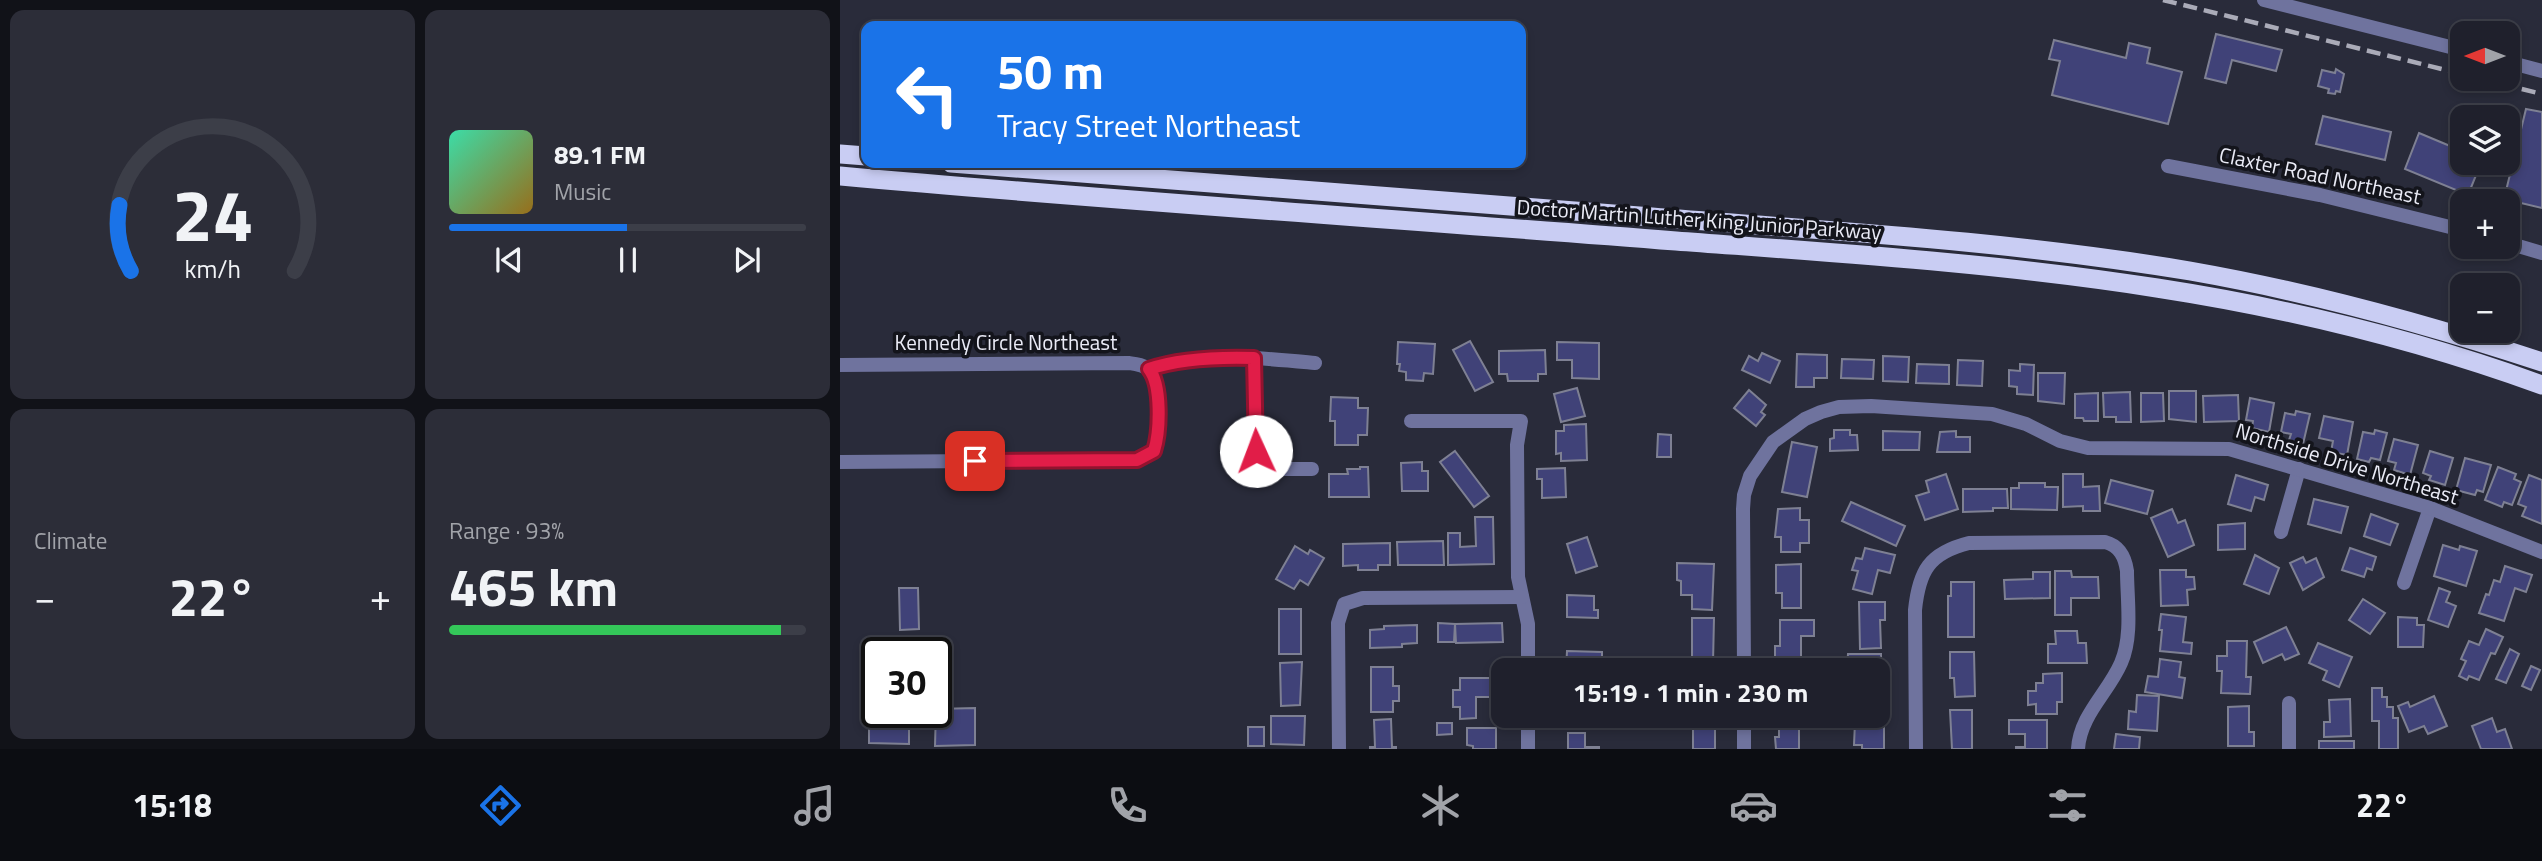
<!DOCTYPE html>
<meta charset="utf-8">
<style>
:root{--surface:#1f202c;--page:#2c2d38;--text:#f1f3f6;--muted:#a1a3a9;--line:#3c3e48;--accent:#1a73e8}
body{margin:0;font-family:"Titillium Web",sans-serif;background:var(--page);color:var(--text);height:100vh;display:flex;flex-direction:column;font-size:26px;white-space:nowrap}
*{box-sizing:border-box;margin:0}
p{font-size:23px;color:var(--muted)}
.icon{flex:none;width:38px;height:38px;fill:none;stroke:currentColor;stroke-width:2;stroke-linecap:round;stroke-linejoin:round}
.map{position:relative;flex:1;overflow:hidden}
.sheet{display:flex;flex-direction:column;gap:10px;padding:10px;background:#111218;width:840px}
.sheet>*{flex:none}
.top-card{position:absolute;left:21px;top:21px;width:665px;height:147px;border-radius:14px;box-shadow:0 4px 10px #0003,0 0 0 2px var(--line);background:#1a73e8;color:#fff;overflow:hidden}
.needle{width:46px;rotate:270deg}
.buttons{position:absolute;left:1610px;top:21px;display:grid;gap:14px}
.buttons a{display:grid;place-items:center;width:70px;height:70px;border-radius:14px;background:var(--surface);box-shadow:0 4px 10px #0003,0 0 0 2px var(--line);font-size:35px}
.speed{position:absolute;left:21px;top:637px;display:flex;gap:14px;font-size:35px;font-weight:700;text-align:center}
.speed>*{display:grid;place-content:center;width:91px;height:91px;border-radius:50%;background:var(--surface);box-shadow:0 4px 10px #0003,0 0 0 2px var(--line);line-height:1}
.speed .limit{border:4px solid #111;border-radius:10px;background:#fff;color:#111}
.pin{position:absolute;display:grid;place-items:center;width:60px;height:60px;color:#fff;margin:-30px;border-radius:14px;box-shadow:0 4px 10px #0006}
.me{position:absolute;width:77px;margin:-38px;rotate:358deg;stroke-linejoin:round;filter:drop-shadow(0 0 5px #0008)}
.turn{display:flex;align-items:center;gap:24px;height:147px;padding:0 21px;font-size:32px}
.turn .icon{width:91px;height:91px;stroke-width:2.5}
.turn b{display:block;font-size:49px;line-height:60px}
.big{font-size:52px;font-weight:700;line-height:1.1}
.sheet .tile{flex:1;display:flex;flex-direction:column;justify-content:center;gap:10px;min-width:0;padding:0 24px;border-radius:14px;background:var(--page)}
.sheet .dial{align-items:center;gap:0}
.dial svg{height:182px;overflow:visible;fill:none;stroke:var(--line);stroke-width:7;stroke-linecap:round;text-anchor:middle}
.dial text{fill:var(--text);stroke:none}
.song{display:flex;align-items:center;gap:21px}
.cover{width:84px;height:84px;border-radius:10px;background:linear-gradient(135deg,hsl(160 70% 55%),hsl(40 70% 35%))}
.played{height:7px;border-radius:4px;background:linear-gradient(90deg,var(--accent) 50%,var(--line) 50%)}
.keys{display:flex;justify-content:space-around;direction:ltr}
.heat{display:flex;justify-content:space-between;align-items:center;font-size:38px;direction:ltr}
.charge{height:10px;border-radius:5px;background:linear-gradient(90deg,#34c759 93%,var(--line) 0)}
.sheet .tiles{flex:1;display:grid;gap:10px;grid-template-columns:repeat(2,1fr)}
.trip{position:absolute;left:651px;top:658px;width:399px;height:70px;border-radius:14px;background:var(--surface);box-shadow:0 4px 10px #0003,0 0 0 2px var(--line);font-weight:700;line-height:70px;text-align:center}
.tabs{display:flex;height:112px;justify-content:space-around;align-items:center;background:#0c0d12;color:var(--muted)}
.tabs .icon{width:49px;height:49px}
.tabs .active{color:var(--accent)}
.tabs b{font-size:32px;color:var(--text)}
main{display:flex;flex:1;min-height:0}
.map>svg:first-child{display:block}
.building{fill:#404278;stroke:#7e8093;stroke-width:2}
.lines{fill:none;stroke-linecap:round;stroke-linejoin:round}
.minor{stroke:#6f739e;stroke-width:14}
.tertiary{stroke:#6f739e;stroke-width:14}
.trunk{stroke:#c9cdf3;stroke-width:19}
.rail{stroke:#aaabb8;stroke-width:4.5;stroke-dasharray:14 7;stroke-linecap:butt}
.route-casing{stroke:#92132f;stroke-width:18}
.route{stroke:#e11d48;stroke-width:12}
.labels{text-anchor:middle;stroke-width:7;stroke-linejoin:round;paint-order:stroke}
.street-label{font-size:21px;fill:#eaebf6;stroke:#13141b}
</style>
<main>
<section class="sheet">
<div class="tiles">
<div class="tile dial"><svg viewBox="0 0 100 80">
<path d="M14 69A42 42 0 1 1 86 69"/>
<path d="M14 69A42 42 0 0 1 9 40" stroke="#1a73e8"/>
<text x="50" y="56" font-size="32" font-weight="700">24</text>
<text x="50" y="72" font-size="11">km/h</text>
</svg></div>
<div class="tile">
<div class="song"><i class="cover"></i><div><b>89.1 FM</b><p>Music</p></div></div>
<div class="played"></div>
<div class="keys"><svg class="icon" aria-label="previous" viewBox="0 0 24 24"><path d="M18 5L8 12l10 7zM5 5v14"/></svg><svg class="icon" aria-label="pause" viewBox="0 0 24 24"><path d="M8 5v14M16 5v14"/></svg><svg class="icon" aria-label="next" viewBox="0 0 24 24"><path d="M6 5l10 7-10 7zM19 5v14"/></svg></div>
</div>
<div class="tile"><p>Climate</p>
<div class="heat"><a>−</a><b class="big">22°</b><a>+</a></div>
</div>
<div class="tile"><p>Range · 93%</p><b class="big">465 km</b><div class="charge"></div></div>
</div>
</section>
<div class="map">
<svg width="1702" height="749" viewBox="0 0 1702 749">
<rect width="100%" height="100%" fill="#292b3a"/>
<g class="building">
<polygon points="1376,34 1442,50 1436,71 1392,60 1386,83 1365,78"/>
<polygon points="1214,40 1286,58 1289,43 1310,48 1307,63 1342,72 1328,124 1212,95 1220,61 1209,59"/>
<polygon points="1496,69 1504,74 1500,92 1496,91 1495,94 1488,93 1489,89 1478,86 1482,70 1495,73"/>
<polygon points="1686,109 1702,112 1702,208 1664,199"/>
<polygon points="1483,116 1551,132 1545,160 1476,144"/>
<polygon points="1579,133 1622,151 1622,163 1641,163 1628,195 1565,169"/>
<polygon points="630,341 653,382 635,391 613,350"/>
<polygon points="558,342 595,344 593,374 584,373 583,381 566,380 566,372 559,371 560,364 557,364"/>
<polygon points="717,342 759,343 759,379 732,378 732,360 717,360"/>
<polygon points="705,350 706,374 698,374 698,381 668,381 667,374 659,374 659,351"/>
<polygon points="922,353 940,361 930,383 902,370 909,356 918,361"/>
<polygon points="957,354 987,355 987,378 974,378 974,387 956,387"/>
<polygon points="1043,356 1069,357 1068,382 1043,381"/>
<polygon points="1002,359 1034,360 1033,379 1001,378"/>
<polygon points="1118,360 1143,361 1142,386 1117,385"/>
<polygon points="1077,364 1109,365 1109,384 1076,383"/>
<polygon points="1180,364 1194,365 1193,395 1177,394 1177,387 1169,386 1169,370 1180,371"/>
<polygon points="1198,373 1225,373 1224,404 1198,401"/>
<polygon points="737,388 745,416 721,422 714,394"/>
<polygon points="909,390 926,405 921,412 925,415 916,426 894,408"/>
<polygon points="1329,391 1356,391 1356,422 1329,419"/>
<polygon points="1290,392 1291,422 1276,422 1276,417 1264,417 1263,393"/>
<polygon points="1258,393 1258,421 1244,421 1243,418 1235,418 1235,394"/>
<polygon points="1301,393 1323,393 1324,421 1301,422"/>
<polygon points="1398,395 1399,421 1364,422 1363,396"/>
<polygon points="491,397 518,398 518,408 528,408 527,435 518,435 518,445 495,445 495,421 490,421"/>
<polygon points="1410,398 1434,403 1429,432 1412,428 1413,421 1406,420"/>
<polygon points="1456,411 1470,414 1463,444 1449,440 1451,434 1441,432 1445,413 1455,415"/>
<polygon points="1484,416 1513,422 1507,455 1491,452 1493,441 1479,438"/>
<polygon points="746,424 747,460 721,461 721,453 716,454 716,431 724,431 724,425"/>
<polygon points="994,430 1010,430 1010,435 1017,435 1018,450 990,451 990,439 994,438"/>
<polygon points="1535,430 1547,433 1540,460 1531,458 1529,462 1517,459 1523,432 1534,434"/>
<polygon points="1043,431 1080,432 1079,450 1043,450"/>
<polygon points="1116,431 1116,437 1130,437 1130,452 1097,452 1100,432"/>
<polygon points="818,434 831,435 831,457 817,457"/>
<polygon points="1554,439 1578,445 1570,475 1554,470 1556,463 1548,461"/>
<polygon points="952,442 977,447 967,497 942,492"/>
<polygon points="615,451 649,496 634,507 600,462"/>
<polygon points="1590,451 1613,458 1605,485 1589,480 1591,476 1583,473"/>
<polygon points="1625,458 1651,465 1643,492 1637,490 1635,495 1616,490"/>
<polygon points="582,462 582,471 588,471 588,491 562,491 561,463"/>
<polygon points="520,467 528,467 529,497 489,497 489,474 508,474 507,469 520,469"/>
<polygon points="1658,467 1676,474 1674,479 1681,482 1672,505 1664,502 1662,507 1645,500"/>
<polygon points="725,468 726,497 702,498 702,479 697,479 697,469"/>
<polygon points="1106,474 1118,509 1085,520 1076,496 1089,492 1086,481"/>
<polygon points="1223,474 1243,474 1243,487 1259,486 1260,511 1243,511 1243,506 1223,507"/>
<polygon points="1396,475 1428,485 1424,500 1415,497 1411,511 1388,504"/>
<polygon points="1689,475 1702,480 1702,524 1682,516 1686,507 1678,504"/>
<polygon points="1271,480 1313,491 1307,514 1265,503"/>
<polygon points="1179,483 1205,483 1205,487 1218,487 1217,510 1171,509 1171,488 1179,488"/>
<polygon points="1123,489 1167,489 1168,508 1153,508 1153,511 1123,512"/>
<polygon points="1474,499 1508,507 1501,533 1468,524"/>
<polygon points="1011,502 1065,526 1056,546 1002,521"/>
<polygon points="960,508 960,520 969,520 969,543 960,543 960,552 941,552 941,537 935,537 938,509"/>
<polygon points="1332,509 1338,523 1345,520 1354,545 1328,557 1311,518"/>
<polygon points="1531,514 1558,524 1550,545 1524,536"/>
<polygon points="635,517 653,517 654,564 608,565 608,533 620,533 620,547 636,546"/>
<polygon points="1405,523 1405,549 1378,550 1378,525"/>
<polygon points="747,537 757,566 736,573 727,544"/>
<polygon points="603,541 604,565 558,565 557,542"/>
<polygon points="550,543 550,565 538,565 538,570 518,570 518,565 503,566 503,544"/>
<polygon points="1603,545 1619,550 1620,546 1637,551 1626,586 1594,576"/>
<polygon points="455,546 468,554 470,550 484,558 468,585 460,580 454,589 436,579"/>
<polygon points="1025,548 1055,555 1050,573 1038,570 1032,594 1013,589 1018,571 1012,570 1016,558 1022,559"/>
<polygon points="1510,548 1536,557 1532,570 1527,568 1524,577 1502,570"/>
<polygon points="1415,555 1439,568 1429,594 1404,584"/>
<polygon points="1463,557 1466,563 1476,558 1484,577 1463,590 1450,563"/>
<polygon points="837,563 874,564 872,610 852,609 852,595 841,595 841,581 837,580"/>
<polygon points="961,564 961,608 942,608 942,593 936,593 936,565"/>
<polygon points="1665,566 1692,575 1686,592 1675,588 1664,621 1639,613 1646,594 1649,595 1654,580 1660,582"/>
<polygon points="1320,570 1346,570 1346,577 1354,577 1355,589 1347,590 1348,605 1321,606"/>
<polygon points="1215,571 1231,571 1232,577 1258,577 1259,598 1231,598 1231,615 1215,615"/>
<polygon points="1193,572 1210,572 1210,598 1165,599 1164,580 1193,579"/>
<polygon points="1111,582 1134,582 1134,637 1108,637 1108,596 1111,596"/>
<polygon points="59,588 78,588 79,629 60,630"/>
<polygon points="1599,588 1610,592 1606,602 1616,606 1608,627 1588,620"/>
<polygon points="727,595 754,596 754,610 758,610 758,618 727,617"/>
<polygon points="1523,599 1545,613 1530,634 1509,620"/>
<polygon points="1019,602 1045,602 1045,620 1040,620 1041,648 1020,649"/>
<rect x="439" y="609" width="22" height="45"/>
<polygon points="1321,614 1346,617 1343,642 1352,643 1351,654 1320,651 1322,630 1319,630"/>
<polygon points="1558,617 1577,618 1577,625 1584,625 1583,647 1558,647"/>
<polygon points="852,618 874,618 873,663 852,663"/>
<polygon points="940,620 974,620 974,636 961,636 961,662 935,662 935,646 940,646"/>
<polygon points="598,623 615,624 614,642 598,642"/>
<polygon points="662,623 663,642 616,643 615,624"/>
<polygon points="577,625 577,643 562,644 562,647 530,648 530,630 544,629 544,626"/>
<polygon points="1446,627 1459,654 1445,660 1442,654 1423,663 1414,642"/>
<polygon points="1646,629 1663,637 1655,654 1651,653 1639,680 1629,676 1627,680 1619,676 1626,661 1621,659 1629,641 1639,645"/>
<polygon points="1215,631 1237,631 1238,643 1246,643 1247,663 1208,663 1208,644 1216,644"/>
<polygon points="1387,641 1407,641 1406,677 1411,677 1410,694 1381,693 1382,671 1377,671 1377,656 1387,656"/>
<polygon points="1478,643 1512,657 1499,687 1483,680 1487,671 1469,663"/>
<rect x="45" y="645" width="20" height="8"/>
<polygon points="1670,649 1679,654 1666,683 1656,679"/>
<polygon points="727,651 762,652 762,665 754,665 754,670 726,670"/>
<polygon points="1110,652 1134,652 1135,696 1115,697 1114,678 1110,678"/>
<polygon points="1008,654 1041,654 1041,684 1046,684 1046,701 1038,701 1038,670 1015,670 1015,667 1007,667"/>
<polygon points="1320,659 1341,662 1339,677 1345,678 1342,698 1305,692 1308,676 1318,677"/>
<polygon points="462,662 460,705 441,706 440,663"/>
<polygon points="1691,666 1700,670 1691,690 1682,686"/>
<polygon points="531,667 553,667 553,686 559,686 559,701 553,701 553,712 531,712"/>
<polygon points="1222,673 1222,702 1217,702 1217,714 1196,714 1196,704 1188,705 1188,691 1196,691 1196,683 1203,683 1203,674"/>
<polygon points="620,678 653,678 653,697 636,697 636,718 620,719 620,707 613,707 613,690 620,690"/>
<polygon points="1532,688 1542,688 1542,697 1547,697 1547,707 1553,707 1553,718 1558,718 1558,749 1539,749 1539,721 1532,721"/>
<polygon points="1297,695 1319,696 1317,731 1288,729 1289,711 1296,712"/>
<polygon points="1594,696 1607,726 1588,734 1584,726 1569,732 1558,706 1568,702 1570,707"/>
<polygon points="1510,699 1511,736 1484,737 1484,722 1490,722 1489,700"/>
<polygon points="1409,706 1409,732 1414,732 1414,746 1388,746 1388,707"/>
<polygon points="135,708 135,745 95,746 96,709"/>
<polygon points="1038,709 1044,710 1044,749 1022,749 1022,745 1014,745 1015,722 1022,722 1022,716 1038,716"/>
<polygon points="1110,710 1132,710 1132,749 1112,749"/>
<polygon points="431,716 465,716 464,745 431,744"/>
<polygon points="734,716 763,716 763,724 734,723"/>
<polygon points="1652,718 1657,732 1665,729 1672,749 1641,749 1632,726"/>
<polygon points="551,719 552,747 556,747 556,749 530,749 530,747 535,747 534,720"/>
<polygon points="1169,720 1207,720 1207,749 1176,749 1176,747 1185,747 1185,734 1169,734"/>
<polygon points="939,721 959,721 959,749 936,749 935,737 939,737"/>
<polygon points="597,723 612,723 612,734 597,735"/>
<rect x="853" y="723" width="22" height="26"/>
<polygon points="29,724 69,726 69,744 29,743"/>
<rect x="408" y="727" width="16" height="19"/>
<polygon points="627,728 656,728 656,749 633,749 633,746 627,745"/>
<polygon points="728,733 745,733 745,747 759,747 759,749 728,749"/>
<polygon points="1276,734 1300,737 1299,749 1274,749"/>
<rect x="1479" y="741" width="35" height="8"/>
</g>
<g class="lines">
<g class="minor">
<polyline points="1328,166 1480,195 1622,230"/>
<polyline points="1668,243 1702,253"/>
<polyline points="414,357 416,451 427,466 437,469 472,469"/>
<path d="M0 365 289 363C296 364 304 365 310 370 323 383 319 435 314 451L297 460 0 462"/>
<path d="M309 369C360 351 422 358 475 363"/>
<polyline points="571,421 681,421 677,445 678,577 688,624 688,670"/>
<polyline points="1441,532 1459,469"/>
<polyline points="1564,583 1590,508"/>
<polyline points="904,670 903,509 904,495 910,476 933,442 965,419 981,412 999,407 1031,406 1152,414 1186,424 1220,441 1248,448 1389,449 1590,508 1702,552"/>
<polyline points="1449,703 1449,749"/>
<polyline points="688,716 688,749"/>
<polyline points="904,716 904,749"/>
<polyline points="499,749 498,623 504,604 523,598 682,597"/>
<path d="M1076 749 1075 610C1079 571 1089 553 1129 543L1265 542C1280 546 1285 557 1287 571 1287 599 1293 636 1281 663 1268 693 1240 715 1238 749"/>
</g>
<g class="tertiary">
<polyline points="1424,0 1622,50"/>
<polyline points="1668,62 1702,71"/>
</g>
<g class="trunk">
<polyline points="0,154 26,156"/>
<path d="M111 163C344 180 578 198 812 217 991 231 1172 241 1350 271 1470 292 1587 324 1702 362"/>
<path d="M0 176C278 201 557 219 836 241 996 253 1158 263 1317 288 1447 308 1578 340 1702 385"/>
</g>
<g class="rail">
<polyline points="1323,0 1622,74"/>
<polyline points="1641,79 1702,94"/>
</g>
</g>
<g class="lines">
<g class="route-casing">
<path id="route" d="M135 461 297 460 314 451C320 432 322 385 309 369 341 358 380 357 414 358L416 451"/>
</g>
<use href="#route" class="route"/>
</g>
<g class="labels">
<g class="street-label">
<text transform="translate(1480 176) rotate(12)" y="7">Claxter Road Northeast</text>
<text transform="translate(859 220) rotate(4)" y="7">Doctor Martin Luther King Junior Parkway</text>
<text x="166" y="350">Kennedy Circle Northeast</text>
<text transform="translate(1507 464) rotate(17)" y="7">Northside Drive Northeast</text>
</g>
</g>
</svg>
<div class="buttons">
<a><svg class="needle" viewBox="-14 -14 28 28"><path d="M0-13l5 13h-10z" fill="#e53935"/><path d="M0 13l5-13h-10z" fill="#a1a3a9"/></svg></a>
<a><svg class="icon" aria-label="layers" viewBox="0 0 24 24"><path d="M12 4l9 5-9 5-9-5zM3 14l9 5 9-5"/></svg></a>
<a>+</a>
<a>−</a>
</div>
<div class="speed"><div class="limit">30</div></div>
<div class="pin" style="left:135px;top:461px;background:#d93025"><svg class="icon" aria-label="arrive" viewBox="0 0 24 24"><path d="M6 21V4h12l-3 4 3 4H6"/></svg></div>
<svg class="me" style="left:416px;top:451px" viewBox="-20 -20 40 40"><circle r="19" fill="#fff"/><path d="M0-13L10 11 0 6-10 11z" fill="#e11d48"/></svg>
<div class="trip">15:19 · 1 min · 230 m</div>
<div class="top-card">
<div class="turn"><svg class="icon" aria-label="left" viewBox="0 0 24 24"><path d="M17 20v-9H6M10 6l-5 5 5 5"/></svg><div><b>50 m</b>Tracy Street Northeast</div></div>
</div>
</div>
</main>
<nav class="tabs">
<b>15:18</b>
<svg class="icon active" aria-label="directions" viewBox="0 0 24 24"><path d="M12 3l9 9-9 9-9-9zM9 14v-3h6M13 9l2 2-2 2"/></svg>
<svg class="icon" aria-label="music" viewBox="0 0 24 24"><path d="M9 18V5l10-2v13"/><circle cx="6" cy="18" r="3"/><circle cx="16" cy="16" r="3"/></svg>
<svg class="icon" aria-label="phone" viewBox="0 0 24 24"><path d="M5 4h4l2 5-3 2q2 4 5 5l2-3 5 2v4C11 20 4 13 5 4z"/></svg>
<svg class="icon" aria-label="climate" viewBox="0 0 24 24"><path d="M12 3v18M4 7l16 10M4 17L20 7"/></svg>
<svg class="icon" aria-label="car" viewBox="0 0 24 24"><path d="M5 17H2v-5l4-1 3-4h7l3 4 3 1v5h-3M9 17h6M6 11h13"/><circle cx="7" cy="17" r="2"/><circle cx="17" cy="17" r="2"/></svg>
<svg class="icon" aria-label="filters" viewBox="0 0 24 24"><path d="M4 7h16M4 17h16"/><circle cx="9" cy="7" r="2"/><circle cx="15" cy="17" r="2"/></svg>
<b>22°</b>
</nav>
